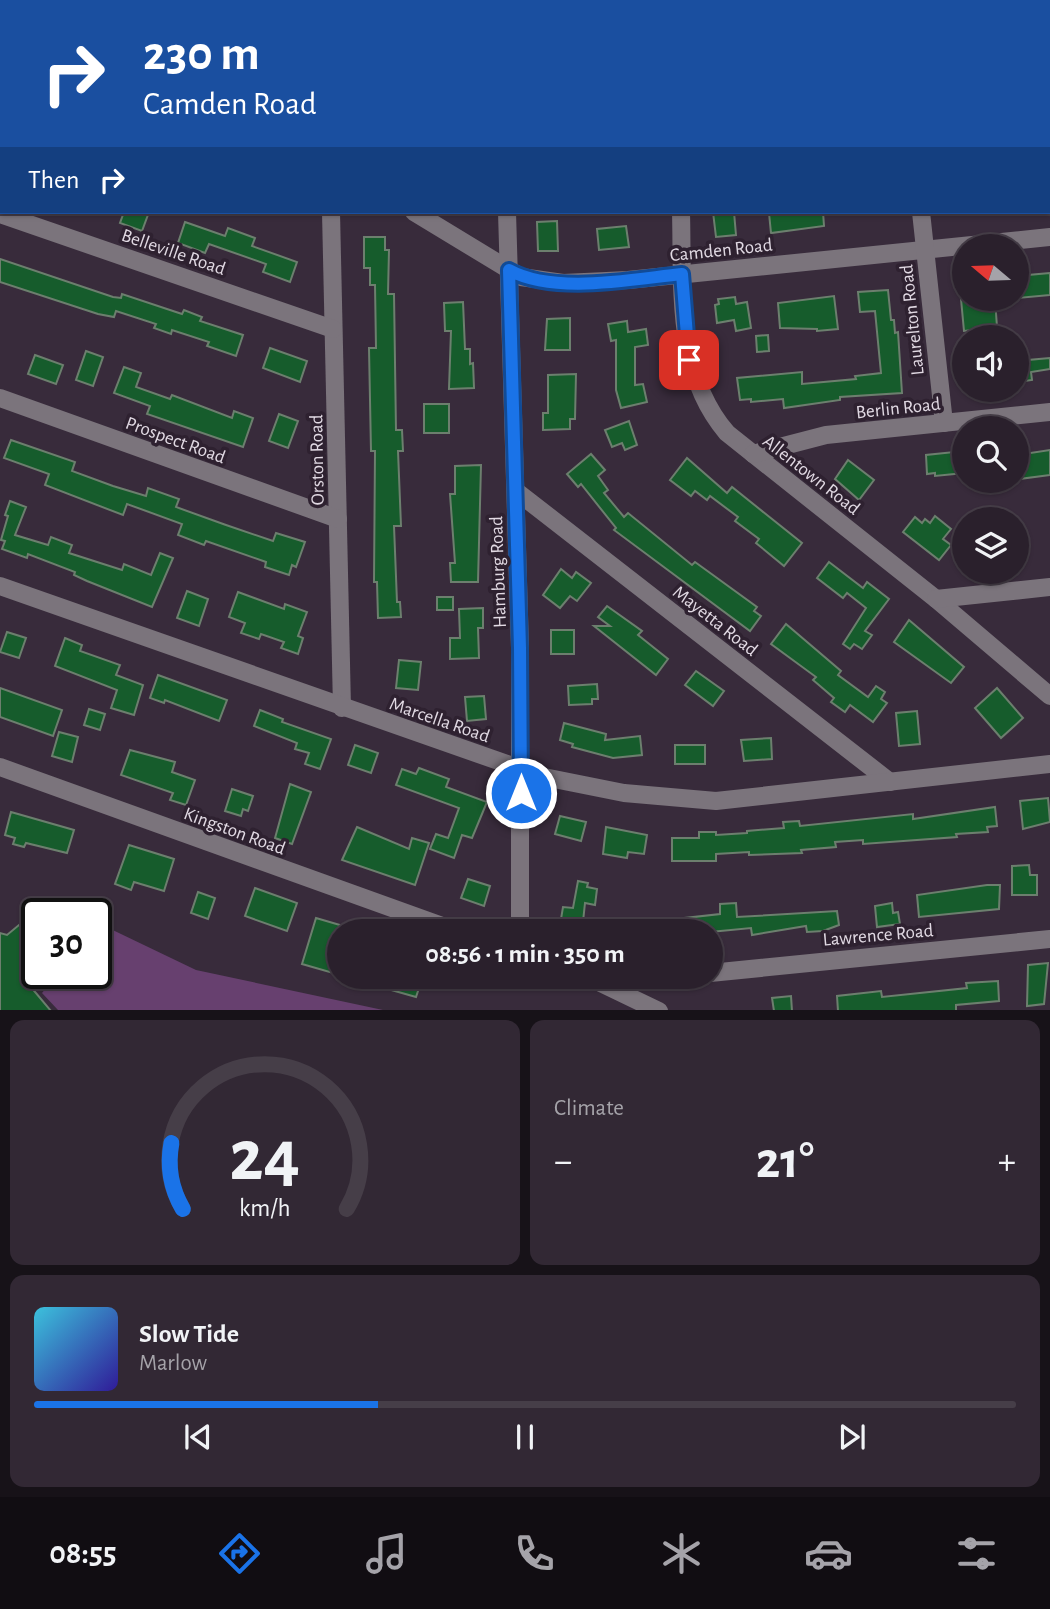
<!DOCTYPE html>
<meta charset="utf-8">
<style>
:root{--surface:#2a202c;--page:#322834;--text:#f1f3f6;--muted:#a5a3a9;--line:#463e48;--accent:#1a73e8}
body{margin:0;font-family:"Alegreya Sans",sans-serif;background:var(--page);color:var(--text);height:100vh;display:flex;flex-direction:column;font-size:26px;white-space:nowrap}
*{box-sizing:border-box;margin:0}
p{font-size:23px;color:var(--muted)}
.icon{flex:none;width:38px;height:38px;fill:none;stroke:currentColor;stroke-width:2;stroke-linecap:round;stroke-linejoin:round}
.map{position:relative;height:1010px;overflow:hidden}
.sheet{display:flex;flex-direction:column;gap:10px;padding:10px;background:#171218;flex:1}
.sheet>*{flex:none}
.hud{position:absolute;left:0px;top:0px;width:1050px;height:214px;box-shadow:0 2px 5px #0004,0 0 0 2px var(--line);background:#1a4fa0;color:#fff;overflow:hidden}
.needle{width:46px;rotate:289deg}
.fabs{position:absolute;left:952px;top:234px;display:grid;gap:14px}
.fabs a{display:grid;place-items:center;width:77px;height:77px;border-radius:50%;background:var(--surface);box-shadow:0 2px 5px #0004,0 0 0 2px var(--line);font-size:35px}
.speed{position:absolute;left:21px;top:898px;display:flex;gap:14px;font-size:35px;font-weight:700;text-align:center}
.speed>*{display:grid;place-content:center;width:91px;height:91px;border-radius:50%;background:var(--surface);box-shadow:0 2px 5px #0004,0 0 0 2px var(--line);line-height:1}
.speed .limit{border:4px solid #111;border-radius:10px;background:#fff;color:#111}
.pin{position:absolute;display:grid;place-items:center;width:60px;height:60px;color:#fff;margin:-30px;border-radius:14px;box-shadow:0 4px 10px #0006}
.me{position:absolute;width:77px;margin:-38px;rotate:0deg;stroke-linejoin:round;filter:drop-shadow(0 0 5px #0008)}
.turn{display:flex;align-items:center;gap:24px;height:147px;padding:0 28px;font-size:32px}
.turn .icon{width:91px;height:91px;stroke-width:2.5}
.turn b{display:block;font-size:49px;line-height:60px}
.then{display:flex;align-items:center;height:66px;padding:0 28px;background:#0003;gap:14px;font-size:26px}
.big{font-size:52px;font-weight:700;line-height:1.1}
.sheet .tile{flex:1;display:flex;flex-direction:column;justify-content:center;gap:10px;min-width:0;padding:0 24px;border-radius:14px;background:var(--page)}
.sheet .dial{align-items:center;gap:0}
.dial svg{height:182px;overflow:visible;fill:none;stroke:var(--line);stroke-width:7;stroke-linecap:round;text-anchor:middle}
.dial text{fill:var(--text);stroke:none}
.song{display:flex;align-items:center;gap:21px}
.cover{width:84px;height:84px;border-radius:10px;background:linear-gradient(135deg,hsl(190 70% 55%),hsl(250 70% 35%))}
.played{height:7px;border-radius:4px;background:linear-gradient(90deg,var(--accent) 35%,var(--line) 35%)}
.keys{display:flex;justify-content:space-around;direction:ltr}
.heat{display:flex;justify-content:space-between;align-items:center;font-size:38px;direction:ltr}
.sheet .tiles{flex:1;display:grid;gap:10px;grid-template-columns:1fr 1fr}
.tile:last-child{grid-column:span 2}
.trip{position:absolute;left:327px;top:919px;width:396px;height:70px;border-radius:35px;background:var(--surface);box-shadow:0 2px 5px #0004,0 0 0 2px var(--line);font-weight:700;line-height:70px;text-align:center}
.tab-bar{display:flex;height:112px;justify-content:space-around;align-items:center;background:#110d12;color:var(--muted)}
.tab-bar .icon{width:49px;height:49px}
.tab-bar .selected{color:var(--accent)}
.tab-bar b{font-size:32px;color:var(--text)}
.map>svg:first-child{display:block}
.green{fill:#67406f}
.building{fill:#165c2c;stroke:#6c7f6e;stroke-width:2}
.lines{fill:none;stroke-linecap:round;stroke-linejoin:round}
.minor{stroke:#7b747c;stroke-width:18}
.route-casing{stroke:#114b97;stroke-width:18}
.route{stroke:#1a73e8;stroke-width:12}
.labels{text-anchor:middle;stroke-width:7;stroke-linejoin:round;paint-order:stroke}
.street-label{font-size:19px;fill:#e1d9e3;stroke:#2e2130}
</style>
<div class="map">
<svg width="1050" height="1011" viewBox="0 0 1050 1011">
<rect width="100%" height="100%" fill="#382b3b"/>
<polygon class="green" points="96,922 196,970 383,1010 58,1010 42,993 59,973 96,973"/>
<g class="building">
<polygon points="124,212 149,212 142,231 120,223"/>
<polygon points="713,212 734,212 736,235 716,237"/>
<polygon points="823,212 824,226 771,233 769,213"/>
<polygon points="557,221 558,251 538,251 537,222"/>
<polygon points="185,222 225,236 228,228 255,238 252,246 297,262 290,282 263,272 266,264 209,244 205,253 178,243"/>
<polygon points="626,226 629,247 599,250 597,229"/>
<polygon points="364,237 385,237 385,250 389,250 388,294 394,294 396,430 402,430 403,451 398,451 401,526 394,526 397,602 400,602 401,617 378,618 377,582 374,582 375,451 371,451 369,348 376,348 375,285 370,285 370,268 364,268"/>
<polygon points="0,259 113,297 121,298 122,294 182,314 184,310 202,317 200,321 243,335 236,356 207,346 209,342 172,330 171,334 154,328 156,324 116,311 114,317 98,314 0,282"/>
<polygon points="1050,273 1050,295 1018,298 1017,276"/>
<polygon points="888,290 891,320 894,320 895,333 898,332 902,393 840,397 840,400 784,408 783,399 751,402 751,399 740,400 737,378 802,372 802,384 856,379 855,376 881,373 875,311 860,312 858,292"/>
<polygon points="834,296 838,329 817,331 817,329 780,328 778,303"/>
<polygon points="735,297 736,304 747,302 751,328 736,331 734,320 717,323 715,305 719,304 718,299"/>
<polygon points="961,299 995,299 997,327 964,331"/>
<polygon points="463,302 465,349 470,349 470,364 473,363 474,388 449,389 451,331 445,331 444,303"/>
<polygon points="570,318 570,350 545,350 547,319"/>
<polygon points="627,321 628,332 646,329 648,345 635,347 635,385 643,384 647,402 621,408 616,390 616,340 611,341 608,324"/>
<polygon points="768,335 769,351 757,352 756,336"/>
<polygon points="270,348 307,361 300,382 263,368"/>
<polygon points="86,351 103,357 93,386 76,380"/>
<polygon points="35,355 63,365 56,384 28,374"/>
<polygon points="1050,358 1050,369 1031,372 1032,380 1017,382 1017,361"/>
<polygon points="124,367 141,373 136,387 170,399 172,395 232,418 234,411 253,418 243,447 147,414 150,406 114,393"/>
<polygon points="576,374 575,419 570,419 570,429 543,430 543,413 548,413 548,375"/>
<rect x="424" y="404" width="25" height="29"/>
<polygon points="279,414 298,421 288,448 269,441"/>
<polygon points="629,421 637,445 625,450 622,443 612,447 605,430"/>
<polygon points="11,440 75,462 72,471 113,486 146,496 148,488 179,499 176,507 226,525 273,541 276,533 305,542 296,567 292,565 289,575 265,567 266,562 206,541 204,545 178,535 182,524 127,504 123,515 45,485 49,474 4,458"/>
<polygon points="1050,450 1050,475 1019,479 1017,455"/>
<polygon points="954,452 955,459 964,458 964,473 935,476 935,473 927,474 926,455"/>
<polygon points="591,454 605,470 598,476 608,490 604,493 624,517 628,513 692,565 695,562 757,607 754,611 761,616 750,631 614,530 616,528 581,484 578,487 567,474"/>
<polygon points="687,458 727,493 732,487 802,543 784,566 756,543 759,539 735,521 738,517 710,496 707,500 695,491 691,496 670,480"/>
<polygon points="848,460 874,480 859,500 835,479"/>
<polygon points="481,465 478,582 451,582 450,563 455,563 450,494 455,494 455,466"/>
<polygon points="10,501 26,507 15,535 48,545 51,537 72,545 69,553 122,570 124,564 151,575 160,553 173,558 152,607 87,581 74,575 75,572 28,554 27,558 2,549 5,541 1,540 8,516 5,515"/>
<polygon points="935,516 951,529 943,539 951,545 939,560 903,532 915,517 922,523 925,519 930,523"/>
<polygon points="829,562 863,588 867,582 889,599 865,631 872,635 862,649 854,644 850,649 843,644 866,608 847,593 843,598 817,578"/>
<polygon points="561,569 572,578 576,572 591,583 577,601 570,596 560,608 543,595"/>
<polygon points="187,591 208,599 199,626 177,618"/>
<polygon points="238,592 284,609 285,604 307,612 298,636 303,638 298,654 281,648 284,642 261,634 259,639 241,633 245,623 229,617"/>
<rect x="437" y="597" width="16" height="13"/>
<polygon points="607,606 642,631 638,635 668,659 656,675 594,626 610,626 598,617"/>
<polygon points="483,608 483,628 478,628 479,658 450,659 450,638 460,638 459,609"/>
<polygon points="909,620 964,667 951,683 894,642"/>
<polygon points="786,624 841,671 838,675 868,697 876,686 885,692 881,699 887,703 873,722 850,705 845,712 831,702 834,698 813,680 816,677 771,644"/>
<rect x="551" y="630" width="23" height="24"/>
<polygon points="7,632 26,638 19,658 0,652"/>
<polygon points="65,638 82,645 80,651 120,665 116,675 143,685 134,715 111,708 117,690 55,666"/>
<polygon points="399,660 421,662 418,690 396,688"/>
<polygon points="696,671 724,691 713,706 685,685"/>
<polygon points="158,675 227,700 219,721 165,700 164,703 150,698"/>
<polygon points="597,684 598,699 592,699 592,704 569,705 568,686"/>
<polygon points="0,688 62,710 53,736 0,717"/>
<polygon points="997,688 1023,718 1001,738 975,708"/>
<polygon points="484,696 486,719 467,721 465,697"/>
<polygon points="89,709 105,714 100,730 84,725"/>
<polygon points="260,710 283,719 282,722 331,739 320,769 305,764 309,753 295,749 297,743 254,726"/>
<polygon points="917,711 920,744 899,746 896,713"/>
<polygon points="564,723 606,734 605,740 640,736 642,755 613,758 572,747 573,744 560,740"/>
<polygon points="59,732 78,737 72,762 52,756"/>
<polygon points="771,738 772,759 744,761 741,740"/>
<polygon points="355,745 378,753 371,773 348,765"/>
<rect x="675" y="745" width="30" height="19"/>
<polygon points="130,750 175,762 172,772 195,780 186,805 170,800 173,793 121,775"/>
<polygon points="419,768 449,779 446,787 487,802 472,838 462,835 454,858 430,849 436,834 448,838 459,808 396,785 402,769 416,774"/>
<polygon points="290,784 311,792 292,844 275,838"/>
<polygon points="232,789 253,796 248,811 243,809 241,816 225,811"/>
<polygon points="1048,798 1050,822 1023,829 1020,801"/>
<polygon points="995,807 997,826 987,827 988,832 956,834 957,837 863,844 863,840 835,842 836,847 801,850 802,853 749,855 749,852 716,854 716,861 672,861 672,838 699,838 699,832 716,832 716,835 747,833 747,831 784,828 783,822 799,821 800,826 913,814 913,819"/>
<polygon points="11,812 74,830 67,853 26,843 24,847 13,844 15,838 5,835"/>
<polygon points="560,816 586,822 581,841 555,834"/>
<polygon points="357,827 409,849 412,838 429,843 415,885 342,860"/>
<polygon points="606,827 647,835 644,854 628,852 627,858 603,854"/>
<polygon points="129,845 174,859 164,891 134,882 131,890 115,884"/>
<polygon points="1029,865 1030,875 1037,875 1037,895 1012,895 1012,866"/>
<polygon points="468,879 490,886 484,906 461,898"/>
<polygon points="578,881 588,883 587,887 597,889 595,905 585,903 582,931 559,931 563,907 573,908"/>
<polygon points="987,885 1000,885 999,909 919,917 917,895"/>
<polygon points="255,888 297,903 287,931 245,916"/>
<polygon points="198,892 215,898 208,919 191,913"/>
<polygon points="736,903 737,917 837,911 839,925 823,931 807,932 806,926 752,935 751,928 710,932 668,931 667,920 720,914 720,904"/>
<polygon points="892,903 893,913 898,912 900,924 877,927 875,906"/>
<polygon points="316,918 340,925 340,975 302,964"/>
<polygon points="25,920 37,923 37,969 25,980 51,1011 0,1011 0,933 7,935"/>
<polygon points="1048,963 1044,1004 1027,1006 1028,965"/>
<polygon points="357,976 423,976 416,997 356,980"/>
<polygon points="998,981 999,1001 956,1005 956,1011 838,1011 837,996 881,991 882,997 967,988 966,983"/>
<polygon points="791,996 792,1011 774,1011 772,998"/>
</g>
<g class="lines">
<g class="minor">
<polyline points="326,0 327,2"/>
<polyline points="501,0 501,2"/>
<polyline points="673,0 673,2"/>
<polyline points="878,0 879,2"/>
<polyline points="0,29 2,29"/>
<polyline points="1048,62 1050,62"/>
<polyline points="331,212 342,708"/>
<polyline points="414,212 521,277 563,283 628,280 1050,237"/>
<polyline points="507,212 520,648 520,931"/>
<path d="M681 212C683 287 675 373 727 433L936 599 1050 696"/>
<polyline points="921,212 944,423"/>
<polyline points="0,214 333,329"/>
<polyline points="0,398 338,519"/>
<polyline points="753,454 826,435 1050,412"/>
<polyline points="516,491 890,782"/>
<polyline points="0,586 544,777 624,793 716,801 1050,764"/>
<polyline points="936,599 1050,587"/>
<polyline points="0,767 456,931"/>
<polyline points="710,973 1050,939"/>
<polyline points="586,976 659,1011"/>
<polyline points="604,983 676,976"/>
</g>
</g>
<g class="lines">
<g class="route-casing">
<path id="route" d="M521 793 520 648 509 270C554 295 633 279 682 274L689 360"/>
</g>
<use href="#route" class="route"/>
</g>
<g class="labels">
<g class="street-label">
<text transform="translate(721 249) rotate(-6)" y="7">Camden Road</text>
<text transform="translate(174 251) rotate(19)" y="7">Belleville Road</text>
<text transform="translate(911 320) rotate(-96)" y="7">Laurelton Road</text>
<text transform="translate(898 407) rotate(-6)" y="7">Berlin Road</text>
<text transform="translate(176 439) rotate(20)" y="7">Prospect Road</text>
<text transform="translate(316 460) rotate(-91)" y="7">Orston Road</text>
<text transform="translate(812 474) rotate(38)" y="7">Allentown Road</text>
<text transform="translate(497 572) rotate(-92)" y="7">Hamburg Road</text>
<text transform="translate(716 620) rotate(38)" y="7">Mayetta Road</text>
<text transform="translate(440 719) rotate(19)" y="7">Marcella Road</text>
<text transform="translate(235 830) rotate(20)" y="7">Kingston Road</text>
<text transform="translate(878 934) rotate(-5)" y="7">Lawrence Road</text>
</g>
</g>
</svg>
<div class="fabs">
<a><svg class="needle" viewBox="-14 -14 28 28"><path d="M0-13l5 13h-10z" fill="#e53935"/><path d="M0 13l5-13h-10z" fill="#a5a3a9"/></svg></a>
<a><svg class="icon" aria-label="sound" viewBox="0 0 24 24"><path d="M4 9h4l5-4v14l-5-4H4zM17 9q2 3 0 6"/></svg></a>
<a><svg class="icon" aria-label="search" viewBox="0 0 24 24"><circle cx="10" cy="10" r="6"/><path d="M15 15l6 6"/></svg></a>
<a><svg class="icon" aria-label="layers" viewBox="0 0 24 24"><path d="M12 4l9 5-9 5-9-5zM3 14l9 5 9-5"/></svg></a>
</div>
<div class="speed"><div class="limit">30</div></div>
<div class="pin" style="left:689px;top:360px;background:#d93025"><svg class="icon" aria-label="arrive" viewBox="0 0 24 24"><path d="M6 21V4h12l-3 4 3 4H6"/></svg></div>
<svg class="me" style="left:521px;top:793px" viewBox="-20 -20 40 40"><circle r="17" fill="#1a73e8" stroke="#fff" stroke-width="3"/><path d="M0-11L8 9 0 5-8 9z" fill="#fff"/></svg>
<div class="trip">08:56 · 1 min · 350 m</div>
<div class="hud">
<div class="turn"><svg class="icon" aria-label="right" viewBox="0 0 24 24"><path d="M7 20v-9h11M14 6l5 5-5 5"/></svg><div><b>230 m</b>Camden Road</div></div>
<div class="then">Then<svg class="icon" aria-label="right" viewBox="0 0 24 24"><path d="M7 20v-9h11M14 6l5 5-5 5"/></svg></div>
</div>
</div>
<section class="sheet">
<div class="tiles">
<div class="tile dial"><svg viewBox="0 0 100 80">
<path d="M14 69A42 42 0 1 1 86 69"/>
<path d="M14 69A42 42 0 0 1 9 40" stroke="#1a73e8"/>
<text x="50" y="56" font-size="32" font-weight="700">24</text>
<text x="50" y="72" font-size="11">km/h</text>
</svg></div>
<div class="tile"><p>Climate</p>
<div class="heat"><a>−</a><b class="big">21°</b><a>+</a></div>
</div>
<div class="tile">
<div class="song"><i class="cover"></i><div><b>Slow Tide</b><p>Marlow</p></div></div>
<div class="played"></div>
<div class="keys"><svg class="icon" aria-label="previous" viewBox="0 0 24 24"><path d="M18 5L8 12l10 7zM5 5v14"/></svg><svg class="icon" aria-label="pause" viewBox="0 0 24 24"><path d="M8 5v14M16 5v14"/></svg><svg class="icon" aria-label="next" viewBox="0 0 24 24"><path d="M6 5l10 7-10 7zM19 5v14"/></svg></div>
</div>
</div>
</section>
<nav class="tab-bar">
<b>08:55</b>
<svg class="icon selected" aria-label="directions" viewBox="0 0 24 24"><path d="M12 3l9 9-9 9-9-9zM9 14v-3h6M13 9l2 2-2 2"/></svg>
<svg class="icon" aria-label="music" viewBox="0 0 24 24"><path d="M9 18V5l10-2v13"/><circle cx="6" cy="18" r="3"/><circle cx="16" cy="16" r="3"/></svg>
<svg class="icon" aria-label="phone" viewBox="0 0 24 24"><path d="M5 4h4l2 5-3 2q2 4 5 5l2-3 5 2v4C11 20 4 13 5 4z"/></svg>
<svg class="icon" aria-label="climate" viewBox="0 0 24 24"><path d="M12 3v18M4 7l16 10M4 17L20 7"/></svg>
<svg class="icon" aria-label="car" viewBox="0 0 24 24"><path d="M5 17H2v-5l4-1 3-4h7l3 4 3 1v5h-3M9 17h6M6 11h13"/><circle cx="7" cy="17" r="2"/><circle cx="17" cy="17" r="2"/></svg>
<svg class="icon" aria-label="filters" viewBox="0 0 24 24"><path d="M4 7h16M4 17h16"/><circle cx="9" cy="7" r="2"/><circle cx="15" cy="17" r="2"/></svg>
</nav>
